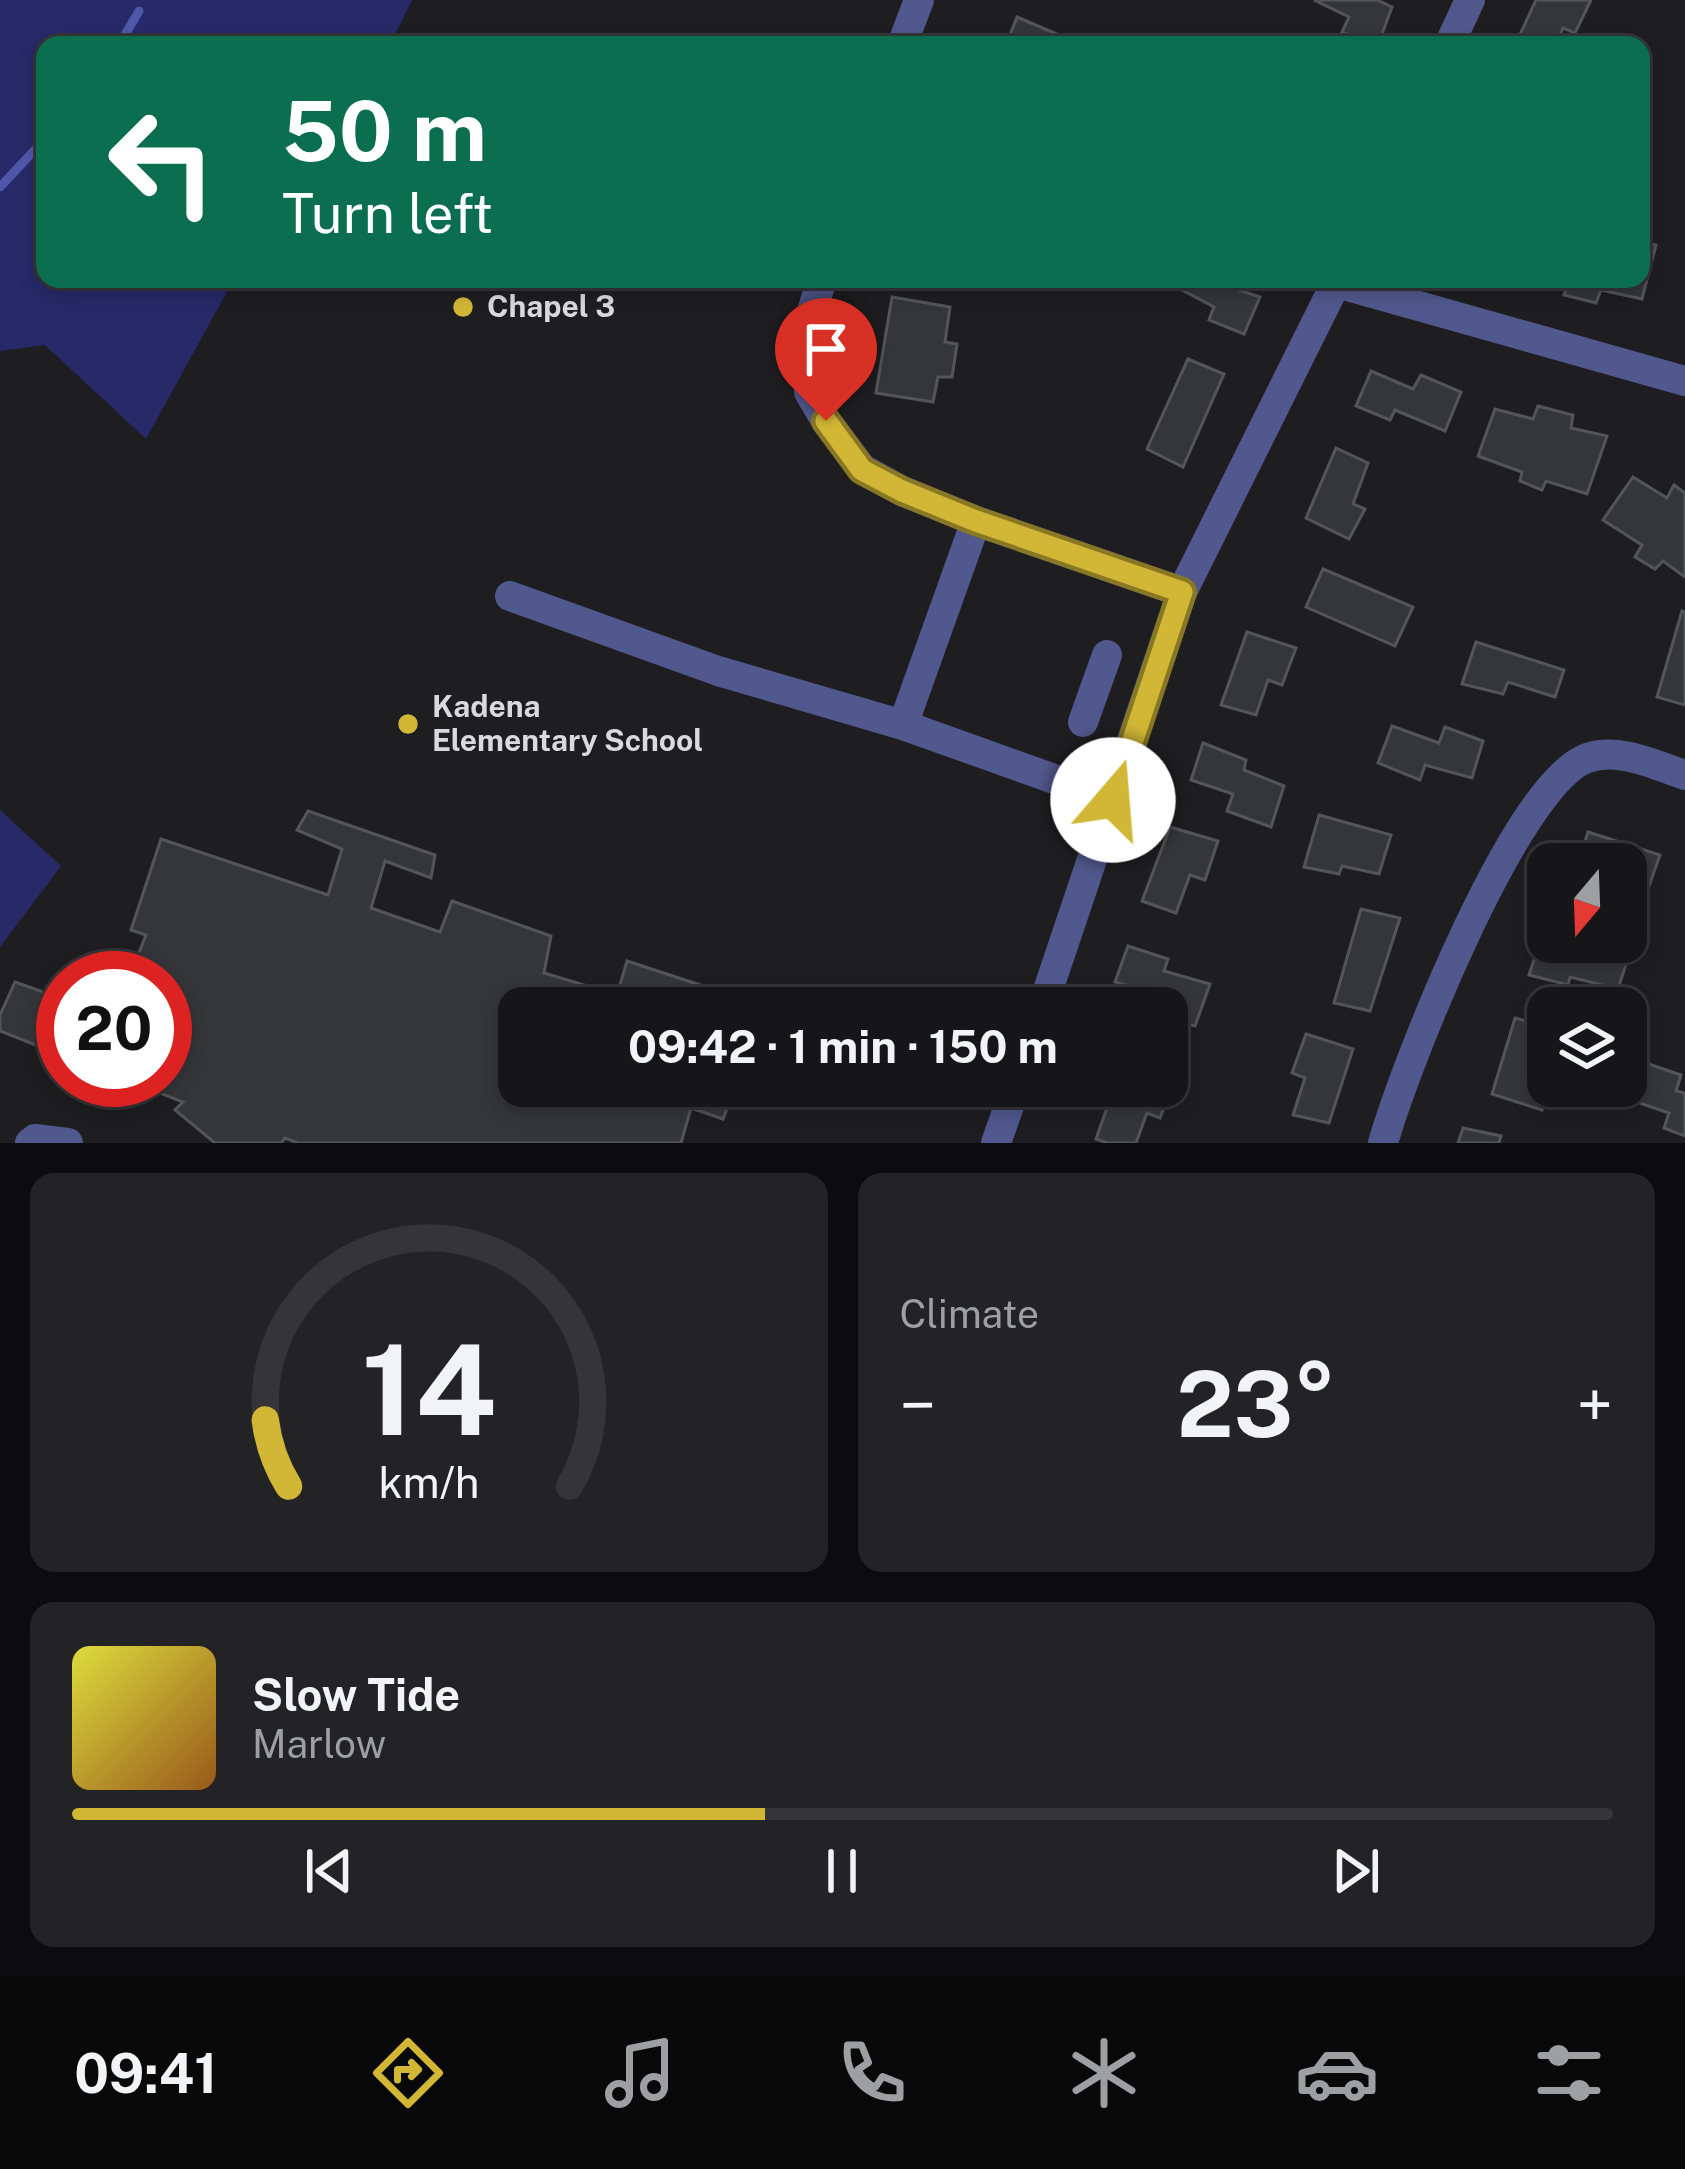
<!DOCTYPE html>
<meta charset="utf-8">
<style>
:root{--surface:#161619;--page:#232326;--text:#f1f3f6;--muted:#9e9fa2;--line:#353538;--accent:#d2b736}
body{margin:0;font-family:"Public Sans",sans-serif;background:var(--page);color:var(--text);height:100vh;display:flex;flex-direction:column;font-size:45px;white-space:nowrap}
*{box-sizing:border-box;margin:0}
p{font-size:39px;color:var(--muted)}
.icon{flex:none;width:66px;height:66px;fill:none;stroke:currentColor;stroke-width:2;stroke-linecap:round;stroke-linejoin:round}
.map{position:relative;height:1143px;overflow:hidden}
.details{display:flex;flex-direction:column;gap:30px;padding:30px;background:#0c0c0e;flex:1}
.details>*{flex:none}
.guide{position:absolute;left:36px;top:36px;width:1614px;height:252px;border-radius:24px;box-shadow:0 6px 18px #0003,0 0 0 3px var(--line);background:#0b6e4f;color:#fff;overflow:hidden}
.needle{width:78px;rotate:199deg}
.fabs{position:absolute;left:1527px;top:843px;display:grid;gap:24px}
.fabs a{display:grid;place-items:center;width:120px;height:120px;border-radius:24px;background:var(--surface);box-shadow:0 6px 18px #0003,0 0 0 3px var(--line);font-size:60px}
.speed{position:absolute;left:36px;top:951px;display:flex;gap:24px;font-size:60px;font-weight:700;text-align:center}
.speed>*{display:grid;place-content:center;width:156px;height:156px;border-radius:50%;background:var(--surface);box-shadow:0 6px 18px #0003,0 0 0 3px var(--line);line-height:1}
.speed .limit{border:18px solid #d22;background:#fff;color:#111}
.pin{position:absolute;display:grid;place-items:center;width:102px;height:102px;color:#fff;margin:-123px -51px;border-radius:50% 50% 50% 0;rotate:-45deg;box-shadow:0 0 12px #0007}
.pin .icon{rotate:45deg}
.me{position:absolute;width:132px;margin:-66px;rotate:18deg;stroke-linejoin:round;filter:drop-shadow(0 0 9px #0008)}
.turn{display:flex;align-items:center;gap:42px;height:252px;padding:0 48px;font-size:54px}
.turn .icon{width:156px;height:156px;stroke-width:2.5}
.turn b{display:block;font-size:84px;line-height:102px}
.big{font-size:90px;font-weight:700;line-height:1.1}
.details .widget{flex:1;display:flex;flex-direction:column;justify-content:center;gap:18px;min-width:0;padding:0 42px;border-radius:24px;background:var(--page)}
.details .dial{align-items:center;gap:0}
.dial svg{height:312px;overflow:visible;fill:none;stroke:var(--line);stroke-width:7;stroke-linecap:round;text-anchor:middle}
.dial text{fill:var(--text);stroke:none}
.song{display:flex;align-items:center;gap:36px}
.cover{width:144px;height:144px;border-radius:18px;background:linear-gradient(135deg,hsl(60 70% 55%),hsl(30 70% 35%))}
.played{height:12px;border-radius:6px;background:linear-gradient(90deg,var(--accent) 45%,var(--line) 45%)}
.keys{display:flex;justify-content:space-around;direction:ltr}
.heat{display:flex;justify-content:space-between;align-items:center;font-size:66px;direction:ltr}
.details .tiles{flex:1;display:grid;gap:30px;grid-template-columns:1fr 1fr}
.widget:last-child{grid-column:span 2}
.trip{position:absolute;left:498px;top:987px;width:690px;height:120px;border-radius:24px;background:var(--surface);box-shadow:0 6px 18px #0003,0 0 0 3px var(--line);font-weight:700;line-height:120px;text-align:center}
.menu{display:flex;height:192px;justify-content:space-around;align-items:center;background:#09090a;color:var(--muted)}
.menu .icon{width:84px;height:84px}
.menu .on{color:var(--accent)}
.menu b{font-size:54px;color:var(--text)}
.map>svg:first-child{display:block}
.green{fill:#272969}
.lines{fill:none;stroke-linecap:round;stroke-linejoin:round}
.stream{stroke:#5057a9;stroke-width:9}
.building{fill:#353639;stroke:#545558;stroke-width:3}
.minor{stroke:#51588d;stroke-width:30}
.route-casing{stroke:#887723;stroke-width:30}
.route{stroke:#d2b736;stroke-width:21}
.poi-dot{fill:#d2b736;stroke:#1e1e21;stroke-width:4.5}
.labels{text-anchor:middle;stroke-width:12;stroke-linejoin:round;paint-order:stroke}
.poi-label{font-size:30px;font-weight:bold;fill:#dadadc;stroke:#1e1e21;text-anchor:start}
</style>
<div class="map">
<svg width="1685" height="1143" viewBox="0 0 1685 1143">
<rect width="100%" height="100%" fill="#1e1e21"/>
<g class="green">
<polygon points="0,0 412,0 390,45 45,45 45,279 234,279 146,439 45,345 0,351"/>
<polygon points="0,810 61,866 0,947"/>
</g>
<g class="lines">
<g class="stream">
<polyline points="119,45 139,11"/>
<polyline points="0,187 45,139"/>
</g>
</g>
<g class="building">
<polygon points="1314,0 1377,0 1392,7 1378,45 1374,45 1342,32 1349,17"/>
<polygon points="1536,0 1591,0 1575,33 1563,28 1555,45 1515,45"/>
<polygon points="1017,17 1071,40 1069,45 1006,45"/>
<polygon points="1641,241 1656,245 1642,299 1601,290 1596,303 1564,295 1569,282 1561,279 1641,279"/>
<polygon points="1171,279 1220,279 1218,283 1260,297 1244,334 1209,320 1214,307 1169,283"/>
<polygon points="892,297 950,307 945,342 957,344 952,377 938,377 933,402 876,393"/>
<polygon points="1188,359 1224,374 1183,467 1147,449"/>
<polygon points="1371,371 1413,389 1421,375 1461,392 1445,431 1395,410 1390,420 1356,406"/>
<polygon points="1538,406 1573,415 1571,428 1607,436 1587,494 1546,481 1542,490 1520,481 1522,472 1478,456 1495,409 1533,419"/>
<polygon points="1336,448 1368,463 1353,504 1365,509 1349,539 1306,518"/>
<polygon points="1633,477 1667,498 1674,485 1685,493 1685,577 1663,561 1655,569 1635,557 1642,545 1603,520"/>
<polygon points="1323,569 1413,607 1395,646 1306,607"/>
<polygon points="1682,611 1685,612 1685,705 1657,697"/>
<polygon points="1247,632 1296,648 1282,685 1268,680 1256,715 1221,705"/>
<polygon points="1476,642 1564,670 1555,697 1508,682 1503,694 1462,684"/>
<polygon points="1392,726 1439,743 1445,727 1483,741 1472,778 1425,765 1420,780 1378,763"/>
<polygon points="1203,743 1246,760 1244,770 1284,786 1271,827 1227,811 1233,794 1191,780"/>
<polygon points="308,811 435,855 431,878 385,861 371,908 440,932 452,901 551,936 544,973 617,995 627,961 731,995 727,1008 519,1008 519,1086 736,1086 723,1119 691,1108 681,1143 298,1143 285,1138 281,1143 215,1143 175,1110 183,1102 127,1080 165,1080 165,978 129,978 146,935 131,930 161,839 328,895 342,849 297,830"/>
<polygon points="1319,815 1391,835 1379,874 1342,866 1339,874 1304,867"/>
<polygon points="1170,827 1218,841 1205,880 1190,875 1176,913 1142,901"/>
<polygon points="1588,832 1660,855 1642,906 1626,900 1626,864 1578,864"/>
<polygon points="1361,909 1400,918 1370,1011 1334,1003"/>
<polygon points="1540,941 1583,954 1587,942 1607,942 1631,949 1618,989 1570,977 1568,985 1529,975"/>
<polygon points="1128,946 1168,959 1164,971 1210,984 1195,1026 1167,1018 1167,1008 1150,1008 1155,993 1115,982"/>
<polygon points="15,982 63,999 63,1056 0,1031 0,1015"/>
<polygon points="1515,1018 1548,1027 1539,1069 1548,1073 1549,1086 1542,1110 1492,1094"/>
<polygon points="1306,1034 1353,1049 1329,1123 1293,1115 1305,1078 1292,1073"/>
<polygon points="1637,1060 1681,1075 1676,1091 1685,1093 1685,1136 1664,1128 1669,1113 1625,1098"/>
<polygon points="1167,1065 1179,1068 1160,1118 1147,1113 1136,1143 1107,1143 1096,1139 1109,1102 1125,1106 1131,1086 1167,1086"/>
<polygon points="1463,1128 1501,1136 1499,1143 1458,1143"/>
</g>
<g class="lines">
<g class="minor">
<polyline points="902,45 919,0"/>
<polyline points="1449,45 1470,0"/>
<polyline points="822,279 805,334 809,392 826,421 862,469 902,491 976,521 1182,592"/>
<polyline points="1337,283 1685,381"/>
<polyline points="510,596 718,671 903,725 1113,800"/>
<polyline points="1083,722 1107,655"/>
<polyline points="903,725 976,521"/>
<polyline points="1042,1008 1182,592 1338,279"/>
<polyline points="30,1143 35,1139 68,1143"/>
<polyline points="996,1143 1016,1086"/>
<path d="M1383 1143C1405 1066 1515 785 1587 758 1619 747 1655 765 1685 775"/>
</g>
</g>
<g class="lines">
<g class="route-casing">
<polyline id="route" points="826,421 862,470 902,491 976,521 1182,592 1113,800"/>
</g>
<use href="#route" class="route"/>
</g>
<g class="poi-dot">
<circle cx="463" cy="307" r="12"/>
<circle cx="408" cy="724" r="12"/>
</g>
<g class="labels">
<g class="poi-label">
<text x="487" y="317">Chapel 3</text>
<text x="432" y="717">Kadena<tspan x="432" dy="34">Elementary School</tspan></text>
</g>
</g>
</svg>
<div class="fabs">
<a><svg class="needle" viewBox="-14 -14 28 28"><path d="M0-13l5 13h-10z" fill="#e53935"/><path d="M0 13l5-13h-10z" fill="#9e9fa2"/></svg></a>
<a><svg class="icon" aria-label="layers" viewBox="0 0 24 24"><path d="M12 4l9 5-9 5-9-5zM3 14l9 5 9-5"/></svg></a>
</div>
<div class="speed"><div class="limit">20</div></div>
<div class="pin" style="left:826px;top:421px;background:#d93025"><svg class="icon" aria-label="arrive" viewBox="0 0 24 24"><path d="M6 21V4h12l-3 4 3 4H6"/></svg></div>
<svg class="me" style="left:1113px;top:800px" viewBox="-20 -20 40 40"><circle r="19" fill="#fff"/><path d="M0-13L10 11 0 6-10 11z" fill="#d2b736"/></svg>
<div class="trip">09:42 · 1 min · 150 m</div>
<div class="guide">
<div class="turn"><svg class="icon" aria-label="left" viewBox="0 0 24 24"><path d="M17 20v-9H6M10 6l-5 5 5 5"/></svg><div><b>50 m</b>Turn left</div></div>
</div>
</div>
<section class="details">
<div class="tiles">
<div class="widget dial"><svg viewBox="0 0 100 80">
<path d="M14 69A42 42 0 1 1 86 69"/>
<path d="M14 69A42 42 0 0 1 8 52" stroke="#d2b736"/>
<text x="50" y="56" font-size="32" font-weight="700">14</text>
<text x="50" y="72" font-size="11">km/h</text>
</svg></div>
<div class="widget"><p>Climate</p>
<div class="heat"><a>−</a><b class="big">23°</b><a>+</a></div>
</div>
<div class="widget">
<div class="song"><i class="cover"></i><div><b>Slow Tide</b><p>Marlow</p></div></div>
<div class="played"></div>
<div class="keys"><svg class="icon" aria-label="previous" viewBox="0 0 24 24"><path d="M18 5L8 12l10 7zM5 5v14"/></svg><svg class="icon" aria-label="pause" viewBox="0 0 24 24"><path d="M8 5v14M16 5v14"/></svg><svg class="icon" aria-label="next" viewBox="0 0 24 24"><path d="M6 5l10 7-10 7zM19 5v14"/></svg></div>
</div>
</div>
</section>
<nav class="menu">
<b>09:41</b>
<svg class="icon on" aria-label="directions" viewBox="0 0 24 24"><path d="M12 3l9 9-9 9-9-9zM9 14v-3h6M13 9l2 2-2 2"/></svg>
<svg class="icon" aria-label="music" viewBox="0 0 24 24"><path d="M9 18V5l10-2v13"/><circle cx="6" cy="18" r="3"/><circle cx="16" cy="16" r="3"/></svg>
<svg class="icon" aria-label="phone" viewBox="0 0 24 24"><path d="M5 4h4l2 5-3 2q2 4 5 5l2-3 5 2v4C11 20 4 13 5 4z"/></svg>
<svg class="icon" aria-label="climate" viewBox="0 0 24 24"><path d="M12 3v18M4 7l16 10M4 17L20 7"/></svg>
<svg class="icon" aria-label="car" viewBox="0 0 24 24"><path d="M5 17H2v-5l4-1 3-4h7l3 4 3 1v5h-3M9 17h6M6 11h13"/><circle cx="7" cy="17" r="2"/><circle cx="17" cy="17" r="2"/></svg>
<svg class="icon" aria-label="filters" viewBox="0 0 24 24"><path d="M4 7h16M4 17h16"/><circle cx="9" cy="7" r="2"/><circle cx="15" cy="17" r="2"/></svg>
</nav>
